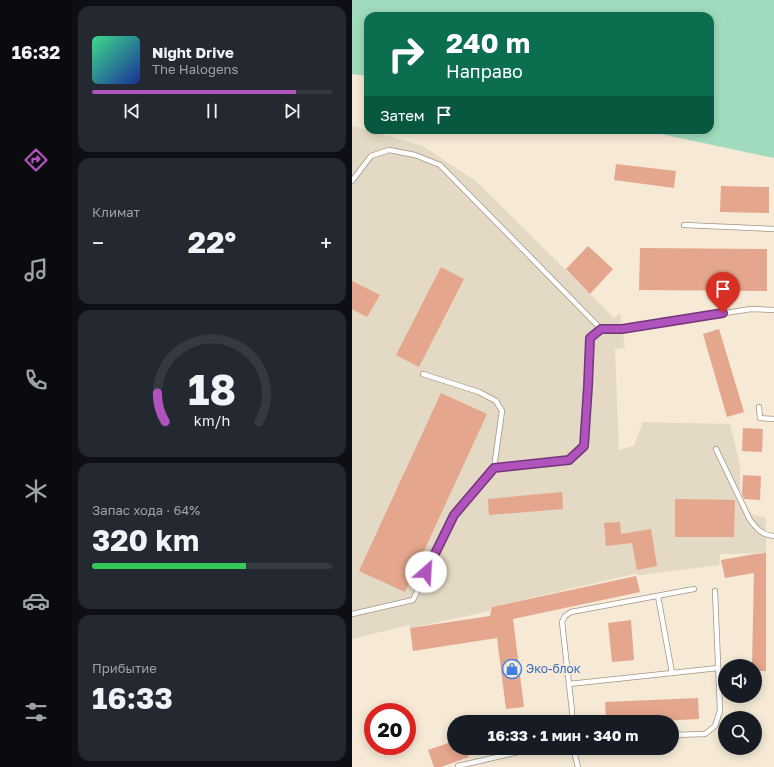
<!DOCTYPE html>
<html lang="ru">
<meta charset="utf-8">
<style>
:root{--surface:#171b24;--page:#242831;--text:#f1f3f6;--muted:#9ea1a6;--line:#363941;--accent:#b153bc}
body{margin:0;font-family:"Golos Text",sans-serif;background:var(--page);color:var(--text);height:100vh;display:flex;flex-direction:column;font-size:15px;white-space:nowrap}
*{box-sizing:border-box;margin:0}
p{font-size:13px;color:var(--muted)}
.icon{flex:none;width:22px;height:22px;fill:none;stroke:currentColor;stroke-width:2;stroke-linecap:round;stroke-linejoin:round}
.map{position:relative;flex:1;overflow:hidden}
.drawer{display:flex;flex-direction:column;gap:6px;padding:6px;background:#0d0f14;width:280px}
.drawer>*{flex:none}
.banner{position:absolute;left:12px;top:12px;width:350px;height:122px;border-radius:12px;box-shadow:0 2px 10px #0003;background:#0b6e4f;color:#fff;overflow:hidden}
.buttons{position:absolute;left:366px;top:659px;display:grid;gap:8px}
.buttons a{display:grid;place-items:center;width:44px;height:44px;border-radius:50%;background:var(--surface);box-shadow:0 2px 10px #0003;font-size:20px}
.speed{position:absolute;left:12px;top:703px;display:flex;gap:8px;font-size:20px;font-weight:700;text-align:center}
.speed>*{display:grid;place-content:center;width:52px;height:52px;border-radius:50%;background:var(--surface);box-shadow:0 2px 10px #0003;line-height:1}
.speed .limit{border:6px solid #d22;background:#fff;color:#111}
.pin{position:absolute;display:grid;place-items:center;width:34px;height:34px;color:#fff;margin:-41px -17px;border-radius:50% 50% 50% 0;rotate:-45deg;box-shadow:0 0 4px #0007}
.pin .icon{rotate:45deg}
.me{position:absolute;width:44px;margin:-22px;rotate:26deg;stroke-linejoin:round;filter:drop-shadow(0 0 3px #0008)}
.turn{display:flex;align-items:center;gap:14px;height:84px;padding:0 16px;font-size:18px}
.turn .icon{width:52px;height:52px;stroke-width:2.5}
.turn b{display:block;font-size:28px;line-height:34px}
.then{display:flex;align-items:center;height:38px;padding:0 16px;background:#0003;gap:8px;font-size:15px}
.big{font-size:30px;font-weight:700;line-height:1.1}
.drawer .widget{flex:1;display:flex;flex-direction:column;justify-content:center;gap:6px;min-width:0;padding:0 14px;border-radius:12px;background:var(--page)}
.drawer .dial{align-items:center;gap:0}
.dial svg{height:104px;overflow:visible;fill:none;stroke:var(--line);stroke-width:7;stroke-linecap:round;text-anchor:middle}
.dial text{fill:var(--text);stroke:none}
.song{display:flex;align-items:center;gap:12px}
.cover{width:48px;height:48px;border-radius:6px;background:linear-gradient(135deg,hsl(150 70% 55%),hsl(230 70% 35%))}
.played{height:4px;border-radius:2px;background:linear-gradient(90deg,var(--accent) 85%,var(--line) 85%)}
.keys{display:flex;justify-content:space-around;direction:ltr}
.heat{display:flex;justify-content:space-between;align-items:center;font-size:22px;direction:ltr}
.charge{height:6px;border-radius:3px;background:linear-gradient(90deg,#34c759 64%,var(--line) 0)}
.trip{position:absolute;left:95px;top:715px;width:232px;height:40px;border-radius:20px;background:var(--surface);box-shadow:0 2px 10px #0003;font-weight:700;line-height:40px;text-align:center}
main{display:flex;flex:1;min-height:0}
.menu{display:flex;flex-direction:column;width:72px;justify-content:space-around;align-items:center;background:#090b0e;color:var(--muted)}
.menu .icon{width:28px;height:28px}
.menu .on{color:var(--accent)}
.menu b{font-size:18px;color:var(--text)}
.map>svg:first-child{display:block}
.industrial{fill:#e3d9c4}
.green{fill:#a1dbbd}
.building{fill:#e4a68c}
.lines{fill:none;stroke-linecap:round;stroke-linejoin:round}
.lane-casing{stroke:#a09683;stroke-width:6}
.lane{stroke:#fff;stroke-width:4.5}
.route-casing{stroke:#73367a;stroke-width:10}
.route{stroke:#b153bc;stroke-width:7}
.labels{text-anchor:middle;stroke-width:3.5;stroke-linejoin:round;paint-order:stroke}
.shop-label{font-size:12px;fill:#366cbe;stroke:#f6ead6;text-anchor:start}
</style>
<main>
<nav class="menu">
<b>16:32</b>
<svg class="icon on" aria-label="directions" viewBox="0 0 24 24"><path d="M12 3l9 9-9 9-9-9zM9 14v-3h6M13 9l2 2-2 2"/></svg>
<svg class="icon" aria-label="music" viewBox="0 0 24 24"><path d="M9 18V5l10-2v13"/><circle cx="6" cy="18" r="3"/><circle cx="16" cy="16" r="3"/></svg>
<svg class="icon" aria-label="phone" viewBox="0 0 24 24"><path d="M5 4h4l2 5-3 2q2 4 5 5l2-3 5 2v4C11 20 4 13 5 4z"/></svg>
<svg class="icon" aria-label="climate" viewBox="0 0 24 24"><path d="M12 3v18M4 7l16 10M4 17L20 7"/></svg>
<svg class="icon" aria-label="car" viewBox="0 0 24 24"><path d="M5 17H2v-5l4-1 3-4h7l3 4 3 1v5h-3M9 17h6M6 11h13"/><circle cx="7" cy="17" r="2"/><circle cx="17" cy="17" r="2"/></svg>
<svg class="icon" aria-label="filters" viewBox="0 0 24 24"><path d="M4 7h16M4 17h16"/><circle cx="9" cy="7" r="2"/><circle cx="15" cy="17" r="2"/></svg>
</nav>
<section class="drawer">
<div class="widget">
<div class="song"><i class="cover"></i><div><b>Night Drive</b><p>The Halogens</p></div></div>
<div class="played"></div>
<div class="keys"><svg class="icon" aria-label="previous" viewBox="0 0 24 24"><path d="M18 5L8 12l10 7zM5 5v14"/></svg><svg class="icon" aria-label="pause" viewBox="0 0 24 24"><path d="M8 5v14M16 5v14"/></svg><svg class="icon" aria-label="next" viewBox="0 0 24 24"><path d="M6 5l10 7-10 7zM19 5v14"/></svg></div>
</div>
<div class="widget"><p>Климат</p>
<div class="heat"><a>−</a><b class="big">22°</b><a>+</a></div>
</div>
<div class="widget dial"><svg viewBox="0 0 100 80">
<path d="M14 69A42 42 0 1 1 86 69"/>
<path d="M14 69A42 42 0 0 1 8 47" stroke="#b153bc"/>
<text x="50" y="56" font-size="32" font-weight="700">18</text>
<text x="50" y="72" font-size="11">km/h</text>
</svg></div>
<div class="widget"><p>Запас хода · 64%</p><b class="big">320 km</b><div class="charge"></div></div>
<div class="widget"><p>Прибытие</p><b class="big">16:33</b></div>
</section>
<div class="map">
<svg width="422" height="767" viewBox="0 0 422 767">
<rect width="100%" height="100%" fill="#f6ead6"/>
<polygon class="industrial" points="1,126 71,146 125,182 262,318 268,313 273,348 263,349 267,450 282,446 291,422 378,424 388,465 388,493 389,499 393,507 401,515 414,518 414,553 368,554 367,565 289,575 282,574 140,607 138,611 58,628 57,625 0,639 0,128"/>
<polygon class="green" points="0,0 422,0 422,158 290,130 358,130 358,16 16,16 16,76 0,74"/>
<g class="building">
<polygon points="264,164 324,171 322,188 262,180"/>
<polygon points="369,186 417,187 417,213 368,212"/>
<polygon points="236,246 261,269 238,294 214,269"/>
<polygon points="288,248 415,249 415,291 287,290"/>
<polygon points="89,267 112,279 67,367 44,355"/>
<polygon points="0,281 28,295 15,317 0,309"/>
<polygon points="367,329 392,412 375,417 351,334"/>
<polygon points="89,393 135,414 53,592 7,571"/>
<polygon points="391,428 411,429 410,452 390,451"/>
<polygon points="391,475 409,476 408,500 392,499 390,494"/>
<polygon points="210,492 211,509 137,515 136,499"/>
<polygon points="323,499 383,500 382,537 323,537"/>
<polygon points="268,522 269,534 299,529 305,566 285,570 280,543 254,546 252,523"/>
<polygon points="414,553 414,671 403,671 403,666 400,666 402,573 373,578 369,560 403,554"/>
<polygon points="284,576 288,592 161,619 172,707 154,709 145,638 61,651 58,628 138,616 140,607"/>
<polygon points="279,620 282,660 260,662 256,623"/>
<polygon points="346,698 347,719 288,722 288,716 254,717 253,702"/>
<polygon points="102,741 102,748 114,748 117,757 89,767 82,767 76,750"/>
</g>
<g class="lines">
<g class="lane-casing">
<g id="lane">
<polyline points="0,181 19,156 37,150 63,155 88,165 249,329"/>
<polyline points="332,225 422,229"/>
<polyline points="71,374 127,392 144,401 150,411 142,468"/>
<polyline points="407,407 408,418 422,419"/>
<path d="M364 449 398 520C404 528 411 536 422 536"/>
<polyline points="0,614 61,600 102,515 142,468 217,460 232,446 236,386 237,338 249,329 270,329 399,309 422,310"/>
<polyline points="320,673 366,668"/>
<polyline points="217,684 320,673 306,596"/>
<polyline points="220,722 220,711 210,622 213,616 219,612 342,589"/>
<polyline points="320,735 353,734 363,726 368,711 363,591"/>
<polyline points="221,748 226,767"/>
<polyline points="106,766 184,748"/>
</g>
</g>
<use href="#lane" class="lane"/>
</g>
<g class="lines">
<g class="route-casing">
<polyline id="route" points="74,572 102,515 142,468 217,460 232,446 236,386 238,338 249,329 270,329 371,313"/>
</g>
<use href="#route" class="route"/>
</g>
<defs>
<g id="shop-ring" transform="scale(1)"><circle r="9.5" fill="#f6ead6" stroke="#3f7fe0" stroke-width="1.5"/><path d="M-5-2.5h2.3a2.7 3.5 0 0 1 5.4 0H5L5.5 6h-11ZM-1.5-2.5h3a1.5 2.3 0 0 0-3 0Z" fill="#3f7fe0"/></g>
</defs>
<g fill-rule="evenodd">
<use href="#shop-ring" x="160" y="669"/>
</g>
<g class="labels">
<g class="shop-label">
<text x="174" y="673">Эко-блок</text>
</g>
</g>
</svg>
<div class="buttons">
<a><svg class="icon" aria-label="sound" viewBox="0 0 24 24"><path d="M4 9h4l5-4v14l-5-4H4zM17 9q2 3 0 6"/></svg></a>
<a><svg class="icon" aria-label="search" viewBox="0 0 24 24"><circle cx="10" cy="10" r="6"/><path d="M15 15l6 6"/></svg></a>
</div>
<div class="speed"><div class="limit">20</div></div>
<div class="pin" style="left:371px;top:313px;background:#d93025"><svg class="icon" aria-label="arrive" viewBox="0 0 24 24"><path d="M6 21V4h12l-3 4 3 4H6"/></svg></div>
<svg class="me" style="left:74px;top:572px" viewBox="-20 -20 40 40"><circle r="19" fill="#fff"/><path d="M0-13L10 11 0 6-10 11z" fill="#b153bc"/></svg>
<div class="trip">16:33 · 1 мин · 340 m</div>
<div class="banner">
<div class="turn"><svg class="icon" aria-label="right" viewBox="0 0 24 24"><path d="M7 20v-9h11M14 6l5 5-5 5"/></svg><div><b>240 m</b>Направо</div></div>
<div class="then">Затем<svg class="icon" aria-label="arrive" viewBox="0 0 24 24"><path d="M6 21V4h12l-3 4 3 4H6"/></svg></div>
</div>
</div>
</main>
